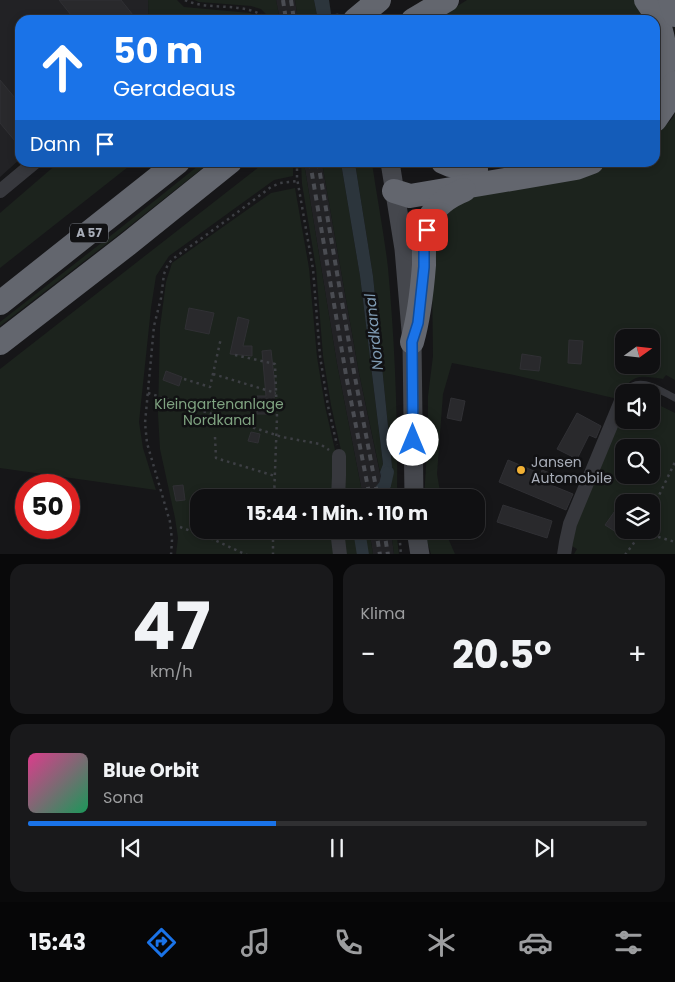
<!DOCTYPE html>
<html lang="de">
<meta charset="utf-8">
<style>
:root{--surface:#101012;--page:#19191b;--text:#f1f3f6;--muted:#9c9d9f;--line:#303032;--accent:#1a73e8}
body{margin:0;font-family:Poppins,sans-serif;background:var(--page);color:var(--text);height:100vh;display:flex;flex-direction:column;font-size:19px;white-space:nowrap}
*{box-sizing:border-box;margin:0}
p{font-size:16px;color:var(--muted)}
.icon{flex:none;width:28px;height:28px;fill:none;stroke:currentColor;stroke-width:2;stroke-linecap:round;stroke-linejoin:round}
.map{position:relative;height:554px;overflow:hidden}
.panel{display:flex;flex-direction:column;gap:10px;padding:10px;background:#09090a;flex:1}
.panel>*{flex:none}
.banner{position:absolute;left:15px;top:15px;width:645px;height:152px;border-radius:15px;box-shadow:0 2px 8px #0003,0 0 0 1px var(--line);background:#1a73e8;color:#fff;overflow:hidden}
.needle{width:32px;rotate:75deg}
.controls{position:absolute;left:615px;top:329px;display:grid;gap:10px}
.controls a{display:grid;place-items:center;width:45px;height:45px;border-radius:10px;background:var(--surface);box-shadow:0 2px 8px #0003,0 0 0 1px var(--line);font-size:25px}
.speed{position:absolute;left:15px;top:474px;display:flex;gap:10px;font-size:25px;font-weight:700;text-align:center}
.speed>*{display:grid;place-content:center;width:65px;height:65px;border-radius:50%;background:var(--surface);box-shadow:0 2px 8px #0003,0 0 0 1px var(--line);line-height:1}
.speed .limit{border:8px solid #d22;background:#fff;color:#111}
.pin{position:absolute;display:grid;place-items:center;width:42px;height:42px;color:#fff;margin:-21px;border-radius:10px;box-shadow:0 2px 8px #0006}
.me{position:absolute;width:55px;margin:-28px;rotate:0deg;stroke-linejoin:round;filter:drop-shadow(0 0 4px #0008)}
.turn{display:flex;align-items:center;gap:18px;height:105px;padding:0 15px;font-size:22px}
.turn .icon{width:65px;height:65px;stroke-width:2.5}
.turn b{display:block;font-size:35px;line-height:42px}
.then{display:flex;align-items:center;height:48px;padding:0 15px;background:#0003;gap:10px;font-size:19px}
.big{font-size:38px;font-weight:700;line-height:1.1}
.panel .tile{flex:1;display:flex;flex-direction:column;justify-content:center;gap:8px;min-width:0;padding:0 18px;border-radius:15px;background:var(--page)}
.panel .dial{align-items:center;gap:0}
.dial b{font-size:65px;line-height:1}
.song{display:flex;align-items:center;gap:15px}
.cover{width:60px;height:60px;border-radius:8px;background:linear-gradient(135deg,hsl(330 70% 55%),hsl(150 70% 35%))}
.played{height:5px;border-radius:2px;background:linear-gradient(90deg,var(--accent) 40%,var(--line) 40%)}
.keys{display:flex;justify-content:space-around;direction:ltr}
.heat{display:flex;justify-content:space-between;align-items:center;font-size:28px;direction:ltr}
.panel .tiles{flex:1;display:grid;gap:10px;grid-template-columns:1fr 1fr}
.tile:last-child{grid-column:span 2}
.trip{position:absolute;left:190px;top:489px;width:295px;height:50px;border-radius:15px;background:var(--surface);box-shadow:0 2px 8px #0003,0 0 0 1px var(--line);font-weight:700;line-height:50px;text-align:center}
.menu{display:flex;height:80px;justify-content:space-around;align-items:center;background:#060607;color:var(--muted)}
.menu .icon{width:35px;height:35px}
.menu .current{color:var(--accent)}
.menu b{font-size:22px;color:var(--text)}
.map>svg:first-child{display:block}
.built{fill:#222225}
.green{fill:#1c231d;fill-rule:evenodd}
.water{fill:#2c353c}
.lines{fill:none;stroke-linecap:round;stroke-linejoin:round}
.canal{stroke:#2c353c;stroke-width:12}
.building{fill:#29292c;stroke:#303034}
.path{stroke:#3d3f44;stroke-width:2.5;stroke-dasharray:2.5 4;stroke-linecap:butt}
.lane{stroke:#37383d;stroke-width:7}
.street{stroke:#37383d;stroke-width:14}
.secondary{stroke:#45474d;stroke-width:19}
.highway{stroke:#63666e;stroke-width:24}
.rail{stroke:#4a4c52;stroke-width:4;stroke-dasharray:6 5;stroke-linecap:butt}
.highway-bridge{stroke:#63666e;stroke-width:24}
.route-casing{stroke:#114b97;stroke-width:12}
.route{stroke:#1a73e8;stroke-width:9}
.poi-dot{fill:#f2b134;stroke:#111113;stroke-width:2}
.labels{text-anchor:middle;stroke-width:5;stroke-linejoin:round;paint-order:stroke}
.shield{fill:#111113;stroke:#7b7e86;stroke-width:1}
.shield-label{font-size:12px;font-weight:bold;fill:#a8adb8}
.park-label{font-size:14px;fill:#7fa381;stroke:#111113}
.poi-label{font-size:14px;fill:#a8adb8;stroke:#111113;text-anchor:start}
.water-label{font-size:15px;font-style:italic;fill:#7f9bb3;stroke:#111113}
</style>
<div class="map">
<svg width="675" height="555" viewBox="0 0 675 555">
<rect width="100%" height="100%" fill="#161618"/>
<g class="built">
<polygon points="0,0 148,0 149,20 20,20 20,159 0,177"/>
<polygon points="276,0 295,0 298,20 280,20"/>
<polygon points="304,163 322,163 359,373 385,497 363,497 337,364"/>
<polygon points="369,530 391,530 394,554 373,554"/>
</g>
<g class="green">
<polygon points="148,0 177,0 184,7 250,13 258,17 261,20 149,20"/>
<polygon points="194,0 276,0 280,20 272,20 261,9 251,6 199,2"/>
<polygon points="295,0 314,0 318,20 298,20"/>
<polygon points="467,0 635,0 648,20 438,20 448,12"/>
<path d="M675 112V380L666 375 663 379C637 375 632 374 618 399L514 375 452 363 443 394 437 474 441 497 424 498 428 435V396L433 356 432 277 436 239 445 215 460 200 592 172 617 163 655 162V135L673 118ZM624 338H651V365H624Z"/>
<polygon points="203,162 209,163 122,232 0,326 0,322 118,230"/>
<polygon points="58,163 133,163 0,268 0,213"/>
<polygon points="264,163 293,163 293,176 274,180 169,256 156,276 151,308 139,422 143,448 156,490 0,468 0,369"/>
<polygon points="301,163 304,163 337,364 363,497 341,497 342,455 331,405 323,356 316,268 302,184"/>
<polygon points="322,163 341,163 360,276 383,464 380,472 359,373"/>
<path d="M355 163H372C377 198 384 233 388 268 395 344 398 421 397 497H385L391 486 392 466 373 276Z"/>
<polygon points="295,188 309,268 317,357 325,406 335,450 337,474 335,497 199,498 199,530 334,530 337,554 176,554 178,538 175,518 160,449 158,414 160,327 166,282 172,263 271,193"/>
<path d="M651 401 675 413V554H574L577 549 570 545 575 525 624 403V420H651ZM624 448H651V475H624ZM624 502H651V530H624Z"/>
<polygon points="340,530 354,530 358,554 343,554"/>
<polygon points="363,530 369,530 373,554 367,554"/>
<polygon points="391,530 396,530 399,554 394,554"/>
<polygon points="426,530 446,530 448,538 455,554 431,554 426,538"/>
</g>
<g class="water">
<polygon points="314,0 329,0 332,20 318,20"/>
<polygon points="341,163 355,163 373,276 392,466 391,486 385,497 380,472 383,464 360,276"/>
</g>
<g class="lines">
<g class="canal">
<polyline points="374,498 385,485 388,472"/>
<polyline points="359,530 363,555"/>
</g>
</g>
<g class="building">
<polygon points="59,0 121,0 137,20 75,20"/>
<polygon points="0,80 20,104 20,147 0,123"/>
<polygon points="189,308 214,313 209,334 185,329"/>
<polygon points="238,317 249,320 243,346 252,346 252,356 230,354"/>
<polygon points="569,340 583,341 581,364 568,363"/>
<polygon points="271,350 275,386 273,414 257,414 257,396 266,396 262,351"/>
<polygon points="522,354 541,357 539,371 520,369"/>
<polygon points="166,371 182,377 179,386 163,380"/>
<polygon points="451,398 465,401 461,421 447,418"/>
<polygon points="577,413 601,426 596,438 589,435 577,459 557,449"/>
<polygon points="251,432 260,434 258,443 248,441"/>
<polygon points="508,460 541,474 542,470 555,475 551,485 573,494 566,510 499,482"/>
<polygon points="183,485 185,500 176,501 173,486"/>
<polygon points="624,498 624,537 605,525"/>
<polygon points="503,505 552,521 547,538 497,522"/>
</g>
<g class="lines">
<g class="path">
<path d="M185 0C210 12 247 0 268 20"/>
<polyline points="297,162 297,178 313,269 320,356 328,406 337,445"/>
<polyline points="235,355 275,364 277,417 274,498"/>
<polyline points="213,374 276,393"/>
<polyline points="184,379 210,387 221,338"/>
<polyline points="148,393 282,437 320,444 329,450"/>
<polyline points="215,437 216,458 275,476"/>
<polyline points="651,512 675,462"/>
<polyline points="180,527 210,538 247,555"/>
<polyline points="399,530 401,555"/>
<polyline points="171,555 172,540 170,522 147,443 145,423 154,326 161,298 164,274 168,264 174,258 227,220 271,187 280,183 298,181"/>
<polyline points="273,555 273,530"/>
<polyline points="625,555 642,532 675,542"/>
</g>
<g class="lane">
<polyline points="337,17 338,20"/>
<path d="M625 392C639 375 659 390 675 398"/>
</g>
<g class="street">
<polyline points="0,191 35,162"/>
<polyline points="338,498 339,476 339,456"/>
<polyline points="337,530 340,555"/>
<polyline points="564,555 566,542 570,524 624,394"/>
</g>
<g class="secondary">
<polyline points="390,162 404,249 412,342 414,498"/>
<polyline points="416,530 420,555"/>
</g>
<g class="highway">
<path d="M646 0C662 21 668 49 662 74 661 81 657 89 655 96"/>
<polyline points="670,0 675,15"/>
<polyline points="413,20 447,0"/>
<polyline points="655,120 668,101 675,83"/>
<polyline points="443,162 450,165 476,170"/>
<polyline points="394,191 410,196 576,168 592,162"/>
<polyline points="0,303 178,162"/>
<path d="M412 342C419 317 422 291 424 265 424 250 423 233 429 219 436 205 449 196 464 190"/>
<polyline points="0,343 128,244 230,162"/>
</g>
<g class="rail">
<polyline points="283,0 286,20"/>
<polyline points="291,0 294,20"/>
<polyline points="310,162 346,375 370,498"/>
<polyline points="318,162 354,372 378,498"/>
<polyline points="376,530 380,555"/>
<polyline points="384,530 388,555"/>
</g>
<polyline class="highway-bridge" points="355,20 379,0"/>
</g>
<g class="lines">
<g class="route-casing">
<polyline id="route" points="413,440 412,342 418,323 424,267 424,240 427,230"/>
</g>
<use href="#route" class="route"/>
</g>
<circle class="poi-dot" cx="521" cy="470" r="5"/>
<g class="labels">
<rect class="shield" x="70" y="223.5" width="38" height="19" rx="4"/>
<g class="shield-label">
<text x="89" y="237">A 57</text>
</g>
<g class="park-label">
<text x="219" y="409">Kleingartenanlage<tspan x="219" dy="16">Nordkanal</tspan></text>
</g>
<g class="poi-label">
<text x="531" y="467">Jansen<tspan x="531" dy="16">Automobile</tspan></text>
</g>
<g class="water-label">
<text transform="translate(374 332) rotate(-96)" y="5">Nordkanal</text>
</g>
</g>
</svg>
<div class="controls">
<a><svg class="needle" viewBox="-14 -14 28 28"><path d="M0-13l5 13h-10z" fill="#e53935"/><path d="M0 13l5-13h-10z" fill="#9c9d9f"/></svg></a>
<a><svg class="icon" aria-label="sound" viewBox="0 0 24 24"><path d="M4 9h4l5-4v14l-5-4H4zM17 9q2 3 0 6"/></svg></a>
<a><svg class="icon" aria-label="search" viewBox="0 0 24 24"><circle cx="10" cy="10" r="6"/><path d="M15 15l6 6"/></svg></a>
<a><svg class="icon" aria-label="layers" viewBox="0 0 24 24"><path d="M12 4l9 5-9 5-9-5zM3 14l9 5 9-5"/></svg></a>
</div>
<div class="speed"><div class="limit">50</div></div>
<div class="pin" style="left:427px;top:230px;background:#d93025"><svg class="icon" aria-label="arrive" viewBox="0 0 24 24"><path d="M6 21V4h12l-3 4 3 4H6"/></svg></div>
<svg class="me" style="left:413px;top:440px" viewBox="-20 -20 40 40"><circle r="19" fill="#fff"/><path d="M0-13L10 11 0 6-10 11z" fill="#1a73e8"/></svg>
<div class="trip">15:44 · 1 Min. · 110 m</div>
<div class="banner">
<div class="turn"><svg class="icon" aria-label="ahead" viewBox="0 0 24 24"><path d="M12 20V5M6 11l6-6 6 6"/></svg><div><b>50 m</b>Geradeaus</div></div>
<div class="then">Dann<svg class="icon" aria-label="arrive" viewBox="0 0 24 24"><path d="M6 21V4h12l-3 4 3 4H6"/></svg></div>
</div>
</div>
<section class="panel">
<div class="tiles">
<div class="tile dial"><b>47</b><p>km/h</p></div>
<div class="tile"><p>Klima</p>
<div class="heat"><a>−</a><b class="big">20.5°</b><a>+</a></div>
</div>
<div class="tile">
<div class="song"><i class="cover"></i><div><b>Blue Orbit</b><p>Sona</p></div></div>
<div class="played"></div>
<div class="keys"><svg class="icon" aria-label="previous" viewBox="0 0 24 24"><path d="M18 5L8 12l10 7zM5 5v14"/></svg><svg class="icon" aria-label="pause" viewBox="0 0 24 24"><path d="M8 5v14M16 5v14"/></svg><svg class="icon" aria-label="next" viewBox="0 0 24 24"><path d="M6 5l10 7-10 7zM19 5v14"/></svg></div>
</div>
</div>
</section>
<nav class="menu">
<b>15:43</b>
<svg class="icon current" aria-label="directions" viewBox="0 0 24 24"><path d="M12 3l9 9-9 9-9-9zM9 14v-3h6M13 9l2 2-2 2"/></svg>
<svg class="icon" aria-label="music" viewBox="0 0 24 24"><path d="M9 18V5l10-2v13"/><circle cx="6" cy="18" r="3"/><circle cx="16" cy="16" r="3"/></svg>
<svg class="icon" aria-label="phone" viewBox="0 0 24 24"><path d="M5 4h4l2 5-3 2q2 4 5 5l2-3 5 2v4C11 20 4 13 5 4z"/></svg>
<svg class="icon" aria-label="climate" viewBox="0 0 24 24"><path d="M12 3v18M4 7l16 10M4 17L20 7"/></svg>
<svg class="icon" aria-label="car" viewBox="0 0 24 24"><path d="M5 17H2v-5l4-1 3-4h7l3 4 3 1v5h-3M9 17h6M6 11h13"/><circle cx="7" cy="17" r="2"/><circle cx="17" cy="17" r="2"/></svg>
<svg class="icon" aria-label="filters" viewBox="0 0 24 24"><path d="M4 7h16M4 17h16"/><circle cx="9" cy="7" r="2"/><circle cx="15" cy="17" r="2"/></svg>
</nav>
